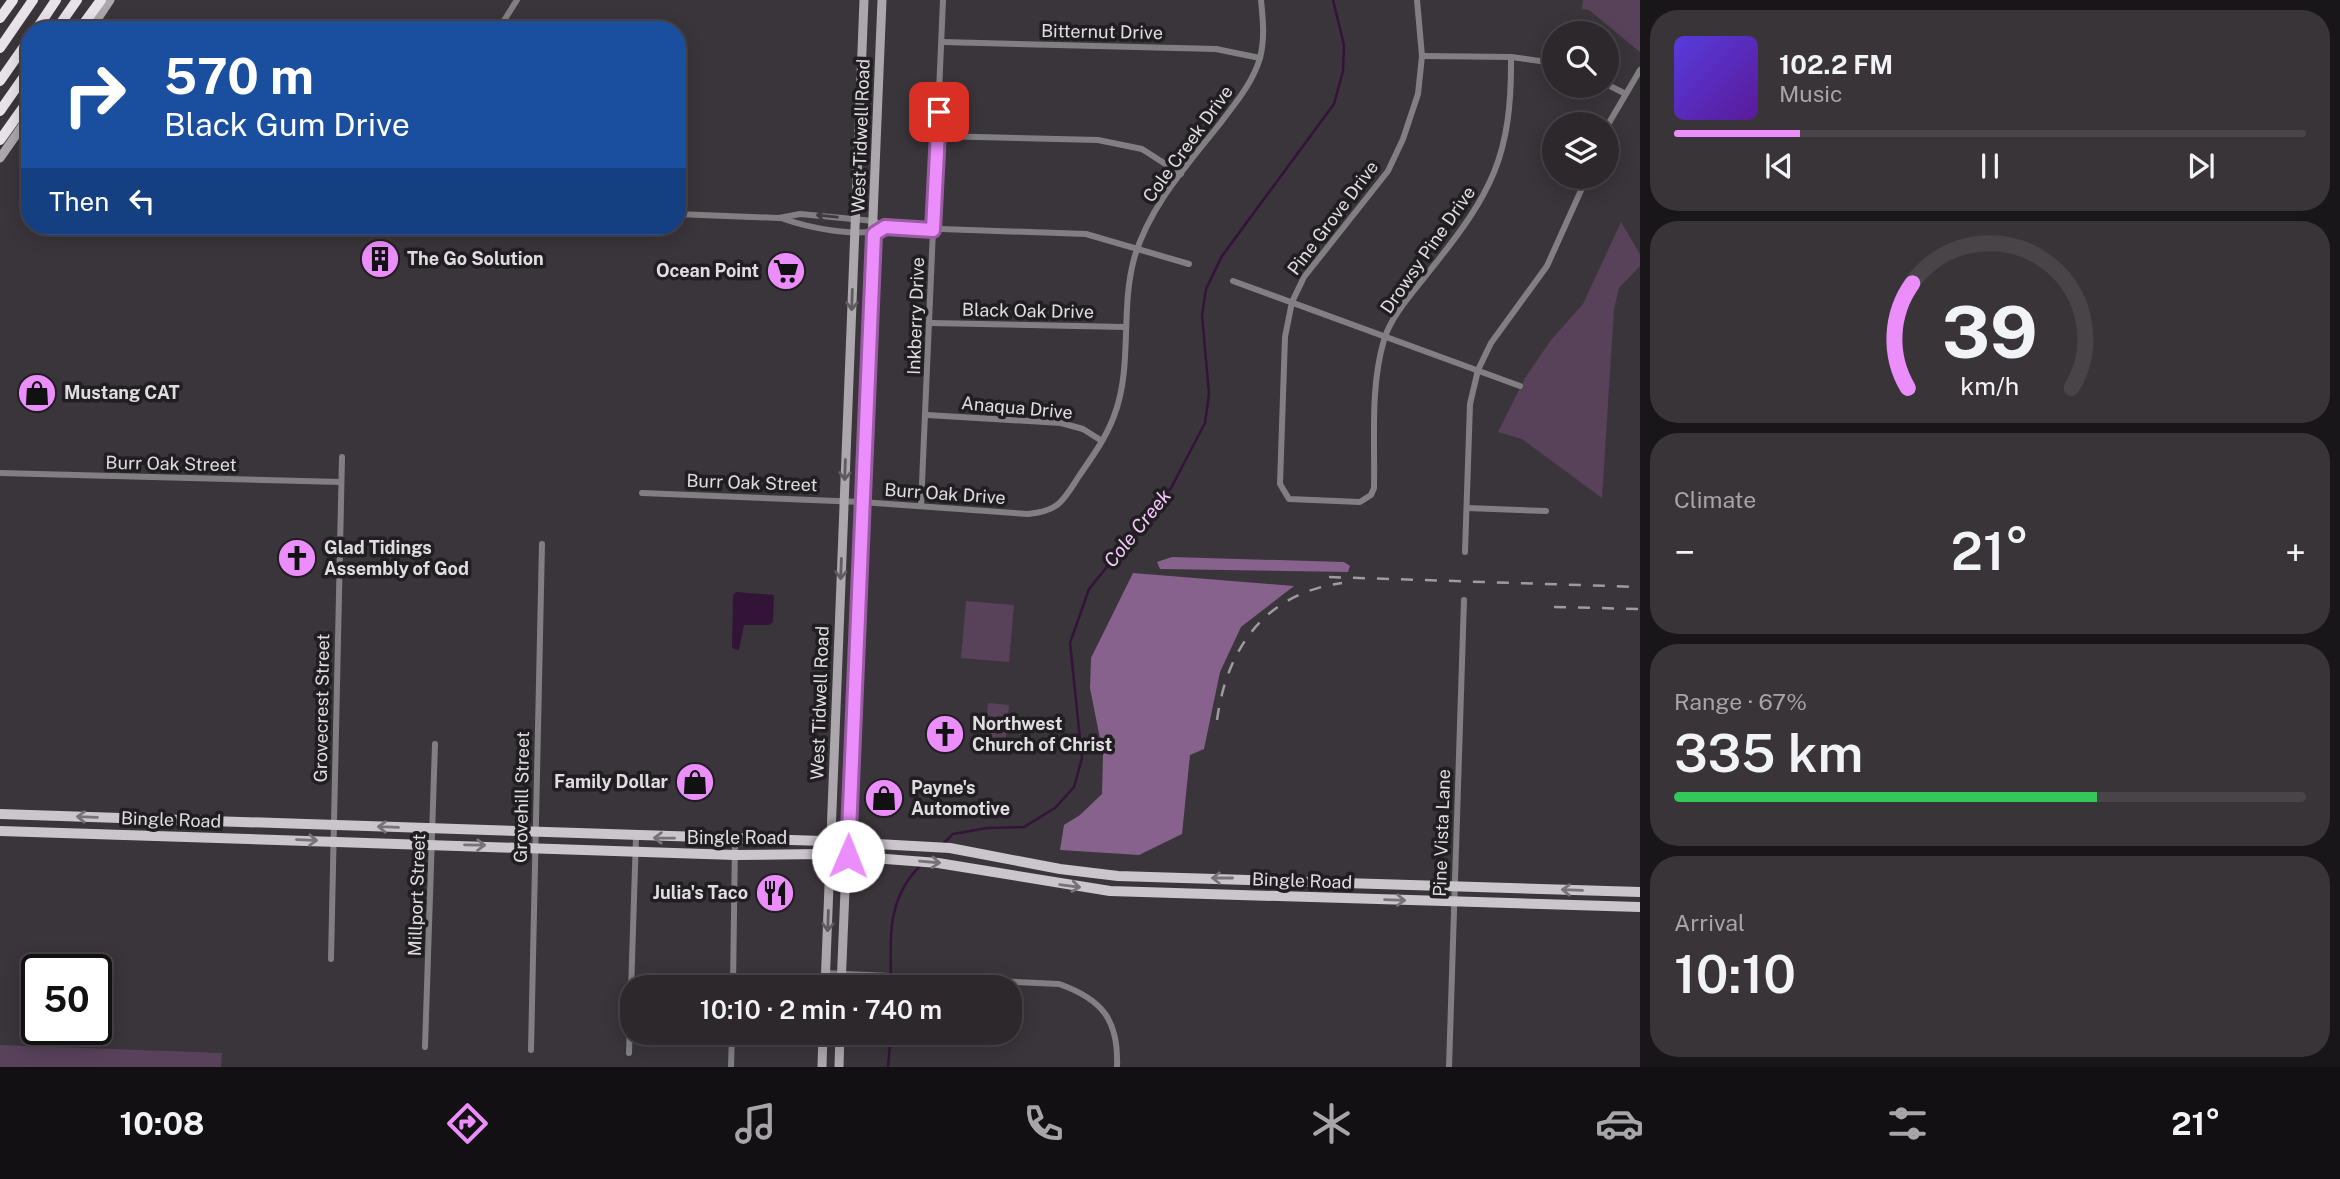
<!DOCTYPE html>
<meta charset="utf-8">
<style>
:root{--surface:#2c282c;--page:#383438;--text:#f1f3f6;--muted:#a6a6a9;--line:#484448;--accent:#eb8dfb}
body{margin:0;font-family:"Public Sans",sans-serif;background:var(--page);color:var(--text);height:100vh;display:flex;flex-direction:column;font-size:26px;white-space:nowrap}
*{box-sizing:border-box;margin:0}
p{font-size:23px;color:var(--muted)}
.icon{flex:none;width:38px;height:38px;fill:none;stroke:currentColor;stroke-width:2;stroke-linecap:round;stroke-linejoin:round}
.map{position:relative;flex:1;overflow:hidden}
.side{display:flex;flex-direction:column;gap:10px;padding:10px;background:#181618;width:700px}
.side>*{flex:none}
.top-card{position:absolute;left:21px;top:21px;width:665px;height:214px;border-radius:28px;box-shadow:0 4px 18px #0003,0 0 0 2px var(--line);background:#1a4fa0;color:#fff;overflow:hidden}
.fabs{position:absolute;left:1542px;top:21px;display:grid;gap:14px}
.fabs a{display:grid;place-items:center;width:77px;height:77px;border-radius:50%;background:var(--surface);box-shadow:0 4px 18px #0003,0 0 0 2px var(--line);font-size:35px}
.speed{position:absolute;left:21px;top:954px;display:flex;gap:14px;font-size:35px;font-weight:700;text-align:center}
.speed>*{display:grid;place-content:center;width:91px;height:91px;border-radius:50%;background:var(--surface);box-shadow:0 4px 18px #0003,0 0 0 2px var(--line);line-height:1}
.speed .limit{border:4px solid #111;border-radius:10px;background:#fff;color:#111}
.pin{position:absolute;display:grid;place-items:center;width:60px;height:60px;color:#fff;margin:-30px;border-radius:14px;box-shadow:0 4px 10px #0006}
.me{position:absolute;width:77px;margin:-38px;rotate:1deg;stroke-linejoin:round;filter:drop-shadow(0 0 5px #0008)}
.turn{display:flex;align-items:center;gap:24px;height:147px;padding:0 28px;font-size:32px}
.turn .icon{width:91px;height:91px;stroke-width:2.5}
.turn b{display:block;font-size:49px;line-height:60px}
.then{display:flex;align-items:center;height:66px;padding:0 28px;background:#0003;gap:14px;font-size:26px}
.big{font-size:52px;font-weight:600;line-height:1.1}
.side .tile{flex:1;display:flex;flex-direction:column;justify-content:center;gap:10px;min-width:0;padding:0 24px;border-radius:28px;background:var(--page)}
.side .dial{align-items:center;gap:0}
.dial svg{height:182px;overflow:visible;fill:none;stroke:var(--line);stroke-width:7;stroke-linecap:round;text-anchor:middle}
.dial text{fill:var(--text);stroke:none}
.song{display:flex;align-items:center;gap:21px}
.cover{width:84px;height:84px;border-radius:10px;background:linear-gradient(135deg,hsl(250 70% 55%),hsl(270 70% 35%))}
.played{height:7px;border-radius:4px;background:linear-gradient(90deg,var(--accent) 20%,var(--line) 20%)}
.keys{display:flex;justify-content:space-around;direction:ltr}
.heat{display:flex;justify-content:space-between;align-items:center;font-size:38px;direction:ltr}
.charge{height:10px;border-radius:5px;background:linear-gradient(90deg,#34c759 67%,var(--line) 0)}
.trip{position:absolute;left:620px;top:975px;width:402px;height:70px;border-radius:28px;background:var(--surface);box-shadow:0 4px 18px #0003,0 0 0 2px var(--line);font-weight:600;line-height:70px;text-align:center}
.dock{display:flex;height:112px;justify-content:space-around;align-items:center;background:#121012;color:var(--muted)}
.dock .icon{width:49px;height:49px}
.dock .active{color:var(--accent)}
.dock b{font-size:32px;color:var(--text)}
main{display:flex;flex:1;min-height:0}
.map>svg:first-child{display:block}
.green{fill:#57425a}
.forest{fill:#86628c}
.water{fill:#331338}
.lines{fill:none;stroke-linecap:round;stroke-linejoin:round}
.stream{stroke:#331338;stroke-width:2.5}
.minor{stroke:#817f82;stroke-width:6}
.secondary{stroke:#aba7ac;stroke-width:9}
.primary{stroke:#cbc6cc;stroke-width:10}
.motorway{stroke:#e8e2e9;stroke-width:10}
.rail{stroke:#9e9b9f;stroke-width:2.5;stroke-dasharray:12 12;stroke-linecap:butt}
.oneway{stroke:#3d3b3d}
.oneway2{stroke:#5f5c5f}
.oneway3{stroke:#767276}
.route-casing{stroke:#995ca3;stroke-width:18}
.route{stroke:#eb8dfb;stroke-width:12}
.labels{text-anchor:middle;stroke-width:7;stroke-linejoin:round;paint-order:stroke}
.street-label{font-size:18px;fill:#e0dde1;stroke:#201e20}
.poi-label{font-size:18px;font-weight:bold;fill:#e0dde1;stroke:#201e20;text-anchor:start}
.water-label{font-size:19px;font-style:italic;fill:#f6c8fd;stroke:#201e20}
</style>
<main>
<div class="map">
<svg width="1640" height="1067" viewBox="0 0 1640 1067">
<rect width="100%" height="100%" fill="#3a353b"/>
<g class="green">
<polygon points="1583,0 1640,0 1640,52 1589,10 1582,9"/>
<polygon points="1621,222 1640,254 1640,266 1619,288 1614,309 1602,498 1522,439 1498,432 1525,378 1551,340 1583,304"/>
<polygon points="966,601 1014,605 1009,662 961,658"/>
<polygon points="988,703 1009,705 1005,746 985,745"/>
<polygon points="0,1045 222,1053 221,1067 0,1067"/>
</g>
<g class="forest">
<polygon points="1172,557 1344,562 1350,566 1348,572 1160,569 1157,562"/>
<polygon points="1133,573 1294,586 1241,627 1220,672 1204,749 1190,755 1182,834 1139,855 1060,850 1064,825 1080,815 1102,794 1103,754 1090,688 1091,658"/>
</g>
<polygon class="water" points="736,592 774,595 773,622 769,625 744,625 739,650 732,648 733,595"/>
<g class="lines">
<g class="stream">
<polyline points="944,843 953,834 987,828 1024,827 1055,808 1074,787 1082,758 1070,643 1089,589 1171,488 1205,423 1209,394 1202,315 1206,289 1222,256 1334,104 1343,71 1344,45 1333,0"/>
<path d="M891 987C891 940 885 900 921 865"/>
<polyline points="888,1067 891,1032"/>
</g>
<g class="minor">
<path d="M1417 0 1422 56 1418 94 1403 139 1388 171 1304 277 1292 302 1285 337 1280 484 1289 499 1360 502 1371 495 1374 488C1375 440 1370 387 1384 340 1391 315 1416 289 1431 269 1492 193 1512 156 1511 57"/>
<polyline points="498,30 517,0"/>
<polyline points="942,42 1216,49 1260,58"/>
<polyline points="1422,56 1511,57 1554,63"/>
<polyline points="1606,84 1624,93"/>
<polyline points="1606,128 1640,70"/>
<polyline points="938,136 1098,140 1142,149 1181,174"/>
<polyline points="677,214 779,218 800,214 874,221 885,227 1086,234 1189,264"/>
<path d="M781 218C806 227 863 240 885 227"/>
<polyline points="1233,281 1520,386"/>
<polyline points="931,323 1125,327"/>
<polyline points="927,415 1061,423 1083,429 1102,441"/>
<polyline points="0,473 341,482"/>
<path d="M642 493 861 502 1028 514C1059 511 1063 501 1079 476 1092 457 1106 438 1114 416 1133 367 1120 310 1134 259 1149 206 1189 163 1222 121 1237 101 1253 82 1260 58 1265 38 1263 20 1261 0"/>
<polyline points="921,506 943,0"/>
<polyline points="1467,508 1546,511"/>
<polyline points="1465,552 1470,404 1478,370 1491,343 1547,266 1587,177"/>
<polyline points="331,959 342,457"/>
<path d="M825 973 1059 984C1102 999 1119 1020 1117 1067"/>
<polyline points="733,987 735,840"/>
<polyline points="425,1047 435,744"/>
<polyline points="531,1050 542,544"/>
<polyline points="629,1053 636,837"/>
<polyline points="731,1067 732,1032"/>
<polyline points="1449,1067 1464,600"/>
</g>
<g class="secondary">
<polyline points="90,30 110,0"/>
<polyline points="0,158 30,115"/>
<polyline points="825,987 864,0"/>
<polyline points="841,987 882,0"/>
<polyline points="822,1067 823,1032"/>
<polyline points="839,1067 840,1032"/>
</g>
<g class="primary">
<polyline points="0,814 822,841 950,848 1060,869 1118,876 1640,892"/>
<polyline points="0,831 735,855 821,854 938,863 1110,891 1640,907"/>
</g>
<g class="motorway">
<polyline points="0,18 13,0"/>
<polyline points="36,30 56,0"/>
<polyline points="56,30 77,0"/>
<polyline points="79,30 101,0"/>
<polyline points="0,48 33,0"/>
<polyline points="0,81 30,38"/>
<polyline points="0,111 30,68"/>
<polyline points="0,140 30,98"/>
</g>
<g class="rail">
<polyline points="1329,577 1640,587"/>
<polyline points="1554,607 1640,609"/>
<path d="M1217 720C1227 647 1266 593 1342 583"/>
</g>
</g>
<defs><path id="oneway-shaft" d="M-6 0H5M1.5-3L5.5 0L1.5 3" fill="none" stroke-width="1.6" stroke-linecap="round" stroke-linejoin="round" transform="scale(1.75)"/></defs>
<use class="oneway" href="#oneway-shaft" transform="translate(827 216) rotate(-174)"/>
<g class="oneway2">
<use href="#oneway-shaft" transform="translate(852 300) rotate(92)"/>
<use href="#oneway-shaft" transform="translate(845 470) rotate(92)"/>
<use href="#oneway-shaft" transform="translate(841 569) rotate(92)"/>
<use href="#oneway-shaft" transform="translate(828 921) rotate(92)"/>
</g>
<g class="oneway3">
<use href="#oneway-shaft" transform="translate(87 817) rotate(-178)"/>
<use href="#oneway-shaft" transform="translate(388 827) rotate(-178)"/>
<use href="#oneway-shaft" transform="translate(664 838) rotate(-179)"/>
<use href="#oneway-shaft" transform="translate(307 840) rotate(2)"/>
<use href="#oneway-shaft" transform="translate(475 845) rotate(1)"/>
<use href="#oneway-shaft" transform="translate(930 862) rotate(5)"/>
<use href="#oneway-shaft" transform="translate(1222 878) rotate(180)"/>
<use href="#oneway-shaft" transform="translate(1070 886) rotate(8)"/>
<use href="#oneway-shaft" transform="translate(1572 890) rotate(-178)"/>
<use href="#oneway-shaft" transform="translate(1395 900) rotate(2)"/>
</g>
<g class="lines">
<g class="route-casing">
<polyline id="route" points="848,856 874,234 885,227 933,230 939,112"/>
</g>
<use href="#route" class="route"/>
</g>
<defs>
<g id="building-disc" transform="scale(2.0125)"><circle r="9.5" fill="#eb8dfb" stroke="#201e20"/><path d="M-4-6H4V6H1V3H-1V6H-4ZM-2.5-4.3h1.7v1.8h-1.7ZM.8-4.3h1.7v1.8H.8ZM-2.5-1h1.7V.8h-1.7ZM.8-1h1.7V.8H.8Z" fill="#111"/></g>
<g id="supermarket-disc" transform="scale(2.0125)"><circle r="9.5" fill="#eb8dfb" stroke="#201e20"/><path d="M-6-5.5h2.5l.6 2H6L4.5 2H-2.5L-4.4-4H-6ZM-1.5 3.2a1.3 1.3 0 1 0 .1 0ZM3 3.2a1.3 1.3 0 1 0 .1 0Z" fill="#111"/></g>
<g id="shop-disc" transform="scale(2.0125)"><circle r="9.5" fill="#eb8dfb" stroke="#201e20"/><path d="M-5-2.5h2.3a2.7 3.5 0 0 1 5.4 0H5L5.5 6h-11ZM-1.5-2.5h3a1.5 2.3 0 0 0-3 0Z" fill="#111"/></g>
<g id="church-disc" transform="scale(2.0125)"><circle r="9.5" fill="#eb8dfb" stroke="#201e20"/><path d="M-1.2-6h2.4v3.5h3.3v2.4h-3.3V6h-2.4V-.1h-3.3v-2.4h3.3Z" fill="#111"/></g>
<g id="restaurant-disc" transform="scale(2.0125)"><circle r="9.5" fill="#eb8dfb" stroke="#201e20"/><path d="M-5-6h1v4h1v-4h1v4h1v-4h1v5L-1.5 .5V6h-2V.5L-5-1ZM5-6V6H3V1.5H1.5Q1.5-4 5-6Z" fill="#111"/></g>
</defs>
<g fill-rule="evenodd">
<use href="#building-disc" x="380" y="259"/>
<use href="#supermarket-disc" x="786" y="271"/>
<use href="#shop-disc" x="37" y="393"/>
<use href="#church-disc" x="297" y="558"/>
<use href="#church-disc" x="945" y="734"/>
<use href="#shop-disc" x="695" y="782"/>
<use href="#shop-disc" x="884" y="798"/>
<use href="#restaurant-disc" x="775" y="893"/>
</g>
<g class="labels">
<g class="street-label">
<text transform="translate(1102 32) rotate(1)" y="6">Bitternut Drive</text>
<text transform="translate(861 136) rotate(-88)" y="6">West Tidwell Road</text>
<text transform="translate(1188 144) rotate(-54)" y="6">Cole Creek Drive</text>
<text transform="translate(1333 218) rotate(-53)" y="6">Pine Grove Drive</text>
<text transform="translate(1428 250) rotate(-55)" y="6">Drowsy Pine Drive</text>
<text transform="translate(1028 311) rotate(1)" y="6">Black Oak Drive</text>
<text transform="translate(916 316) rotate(-88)" y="6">Inkberry Drive</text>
<text transform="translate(1017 408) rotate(5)" y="6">Anaqua Drive</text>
<text transform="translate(171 464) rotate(1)" y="6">Burr Oak Street</text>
<text transform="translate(752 483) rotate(2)" y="6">Burr Oak Street</text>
<text transform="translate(945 494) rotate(4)" y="6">Burr Oak Drive</text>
<text transform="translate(820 703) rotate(-88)" y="6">West Tidwell Road</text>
<text transform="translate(322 708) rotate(-89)" y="6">Grovecrest Street</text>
<text transform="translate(522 797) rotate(-89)" y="6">Grovehill Street</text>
<text transform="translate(171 820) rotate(2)" y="6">Bingle Road</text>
<text transform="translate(1442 833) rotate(-88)" y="6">Pine Vista Lane</text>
<text x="737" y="844">Bingle Road</text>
<text transform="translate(1302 881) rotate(2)" y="6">Bingle Road</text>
<text transform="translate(417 895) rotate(-88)" y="6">Millport Street</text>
</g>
<g class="poi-label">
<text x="407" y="265">The Go Solution</text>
<text x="759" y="277" text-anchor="end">Ocean Point</text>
<text x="64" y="399">Mustang CAT</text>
<text x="324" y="554">Glad Tidings<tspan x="324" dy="21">Assembly of God</tspan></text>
<text x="972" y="730">Northwest<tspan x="972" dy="21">Church of Christ</tspan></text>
<text x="668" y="788" text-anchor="end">Family Dollar</text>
<text x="911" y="794">Payne's<tspan x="911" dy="21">Automotive</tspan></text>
<text x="748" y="899" text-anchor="end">Julia's Taco</text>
</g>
<g class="water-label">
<text transform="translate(1137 528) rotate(-51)" y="7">Cole Creek</text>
</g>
</g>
</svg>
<div class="fabs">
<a><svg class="icon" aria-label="search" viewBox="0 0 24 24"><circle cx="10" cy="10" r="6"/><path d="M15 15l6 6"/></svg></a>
<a><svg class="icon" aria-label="layers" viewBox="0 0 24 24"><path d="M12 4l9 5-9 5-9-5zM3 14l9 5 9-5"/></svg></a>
</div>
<div class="speed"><div class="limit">50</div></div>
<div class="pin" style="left:939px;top:112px;background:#d93025"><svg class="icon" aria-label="arrive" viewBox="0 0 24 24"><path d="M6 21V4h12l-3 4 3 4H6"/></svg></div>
<svg class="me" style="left:848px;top:856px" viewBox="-20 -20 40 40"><circle r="19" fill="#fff"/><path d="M0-13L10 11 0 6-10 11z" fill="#eb8dfb"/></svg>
<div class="trip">10:10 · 2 min · 740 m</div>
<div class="top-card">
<div class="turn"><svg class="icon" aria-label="right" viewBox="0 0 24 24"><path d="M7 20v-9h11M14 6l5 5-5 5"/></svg><div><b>570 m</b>Black Gum Drive</div></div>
<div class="then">Then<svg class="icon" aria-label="left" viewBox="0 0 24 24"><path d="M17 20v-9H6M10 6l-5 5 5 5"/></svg></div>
</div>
</div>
<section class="side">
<div class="tile">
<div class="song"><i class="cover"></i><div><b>102.2 FM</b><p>Music</p></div></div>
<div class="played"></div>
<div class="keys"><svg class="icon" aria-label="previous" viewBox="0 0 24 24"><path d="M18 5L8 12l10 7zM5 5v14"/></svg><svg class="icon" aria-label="pause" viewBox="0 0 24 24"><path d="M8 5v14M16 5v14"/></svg><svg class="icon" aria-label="next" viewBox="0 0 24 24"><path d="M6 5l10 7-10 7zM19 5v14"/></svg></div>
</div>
<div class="tile dial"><svg viewBox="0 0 100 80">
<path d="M14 69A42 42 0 1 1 86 69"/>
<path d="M14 69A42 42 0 0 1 16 23" stroke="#eb8dfb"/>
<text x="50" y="56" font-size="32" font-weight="700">39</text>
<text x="50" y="72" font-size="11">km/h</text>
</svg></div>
<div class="tile"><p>Climate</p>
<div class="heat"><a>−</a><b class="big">21°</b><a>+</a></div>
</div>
<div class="tile"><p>Range · 67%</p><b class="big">335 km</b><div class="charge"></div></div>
<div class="tile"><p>Arrival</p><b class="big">10:10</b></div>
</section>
</main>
<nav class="dock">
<b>10:08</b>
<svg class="icon active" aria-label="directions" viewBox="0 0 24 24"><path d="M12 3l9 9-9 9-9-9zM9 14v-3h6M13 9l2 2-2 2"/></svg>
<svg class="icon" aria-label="music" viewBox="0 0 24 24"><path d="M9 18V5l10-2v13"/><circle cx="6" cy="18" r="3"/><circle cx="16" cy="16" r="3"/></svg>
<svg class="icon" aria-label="phone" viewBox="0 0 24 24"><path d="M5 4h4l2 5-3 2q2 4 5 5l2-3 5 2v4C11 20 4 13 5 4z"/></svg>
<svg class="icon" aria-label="climate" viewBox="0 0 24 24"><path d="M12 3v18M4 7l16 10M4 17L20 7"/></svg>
<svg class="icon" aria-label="car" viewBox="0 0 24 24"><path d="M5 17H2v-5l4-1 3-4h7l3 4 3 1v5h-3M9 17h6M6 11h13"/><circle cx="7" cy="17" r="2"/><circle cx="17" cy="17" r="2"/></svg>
<svg class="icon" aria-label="filters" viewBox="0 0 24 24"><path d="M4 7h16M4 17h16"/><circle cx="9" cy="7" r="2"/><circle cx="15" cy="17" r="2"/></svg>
<b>21°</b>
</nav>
